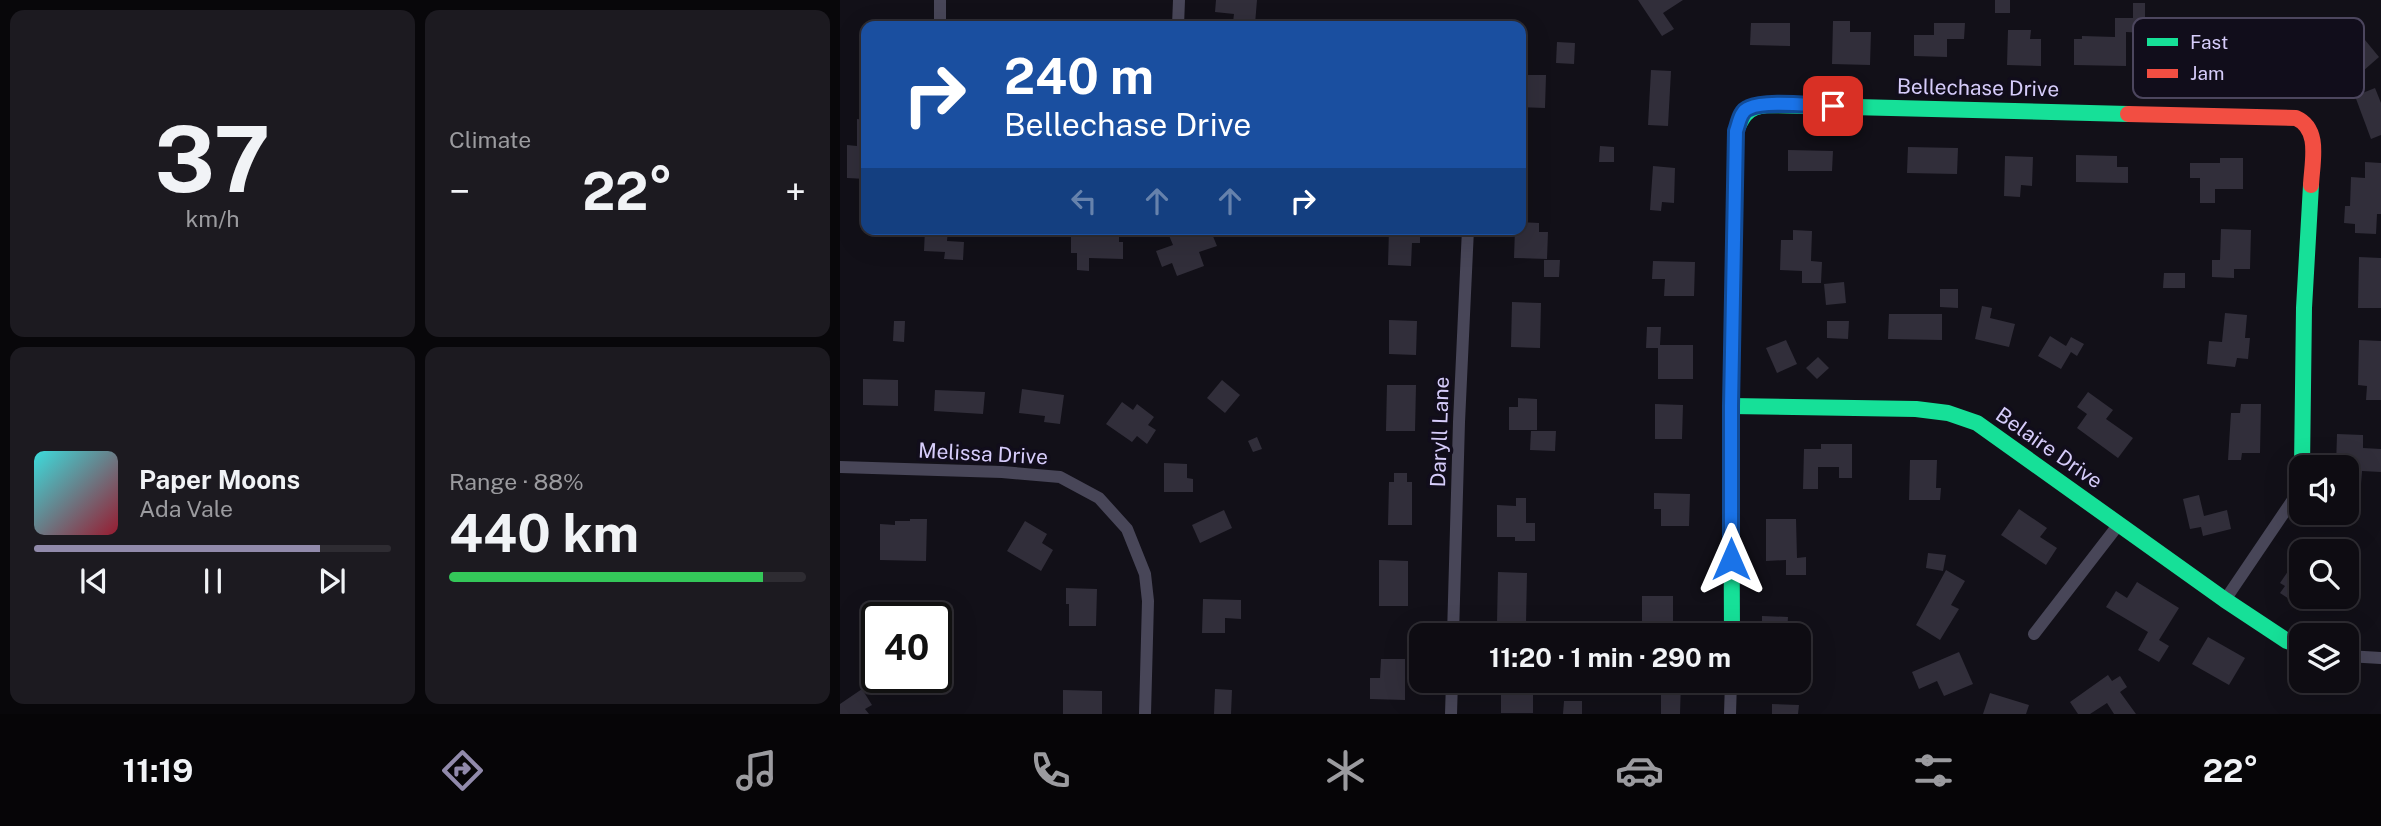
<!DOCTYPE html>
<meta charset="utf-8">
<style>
:root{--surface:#0e0c12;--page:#1c1a20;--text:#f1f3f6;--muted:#9b9b9f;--line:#2e2c32;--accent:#918aab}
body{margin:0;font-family:"Public Sans",sans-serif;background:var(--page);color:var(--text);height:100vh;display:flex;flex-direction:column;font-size:26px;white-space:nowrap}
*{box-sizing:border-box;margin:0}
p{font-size:23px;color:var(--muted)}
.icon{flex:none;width:38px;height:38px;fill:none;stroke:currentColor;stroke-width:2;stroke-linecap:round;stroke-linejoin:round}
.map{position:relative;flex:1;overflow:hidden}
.sheet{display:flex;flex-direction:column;gap:10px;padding:10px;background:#08070a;width:840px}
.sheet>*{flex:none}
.banner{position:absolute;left:21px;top:21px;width:665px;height:214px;border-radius:14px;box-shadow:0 7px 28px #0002,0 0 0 2px var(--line);background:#1a4fa0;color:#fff;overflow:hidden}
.tools{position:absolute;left:1449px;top:455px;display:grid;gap:14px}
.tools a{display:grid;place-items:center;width:70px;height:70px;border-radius:14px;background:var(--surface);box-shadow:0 7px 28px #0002,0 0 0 2px var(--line);font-size:35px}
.speed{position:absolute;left:21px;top:602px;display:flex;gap:14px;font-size:35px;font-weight:700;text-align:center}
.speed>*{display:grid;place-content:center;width:91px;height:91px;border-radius:50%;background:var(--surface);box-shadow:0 7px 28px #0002,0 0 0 2px var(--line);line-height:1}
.speed .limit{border:4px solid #111;border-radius:10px;background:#fff;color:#111}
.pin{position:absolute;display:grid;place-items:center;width:60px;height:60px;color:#fff;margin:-30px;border-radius:14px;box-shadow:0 4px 10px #0006}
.me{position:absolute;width:77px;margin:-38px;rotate:0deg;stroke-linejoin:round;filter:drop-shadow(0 0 5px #0008)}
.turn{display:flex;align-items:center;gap:24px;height:147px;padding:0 28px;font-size:32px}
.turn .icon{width:91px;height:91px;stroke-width:2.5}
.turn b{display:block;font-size:49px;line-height:60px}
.lanes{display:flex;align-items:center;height:66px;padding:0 28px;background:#0003;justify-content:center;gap:35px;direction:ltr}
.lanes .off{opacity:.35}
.big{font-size:52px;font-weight:700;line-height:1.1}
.sheet .widget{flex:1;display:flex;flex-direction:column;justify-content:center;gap:10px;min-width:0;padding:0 24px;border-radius:14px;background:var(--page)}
.sheet .dial{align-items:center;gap:0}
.dial b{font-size:91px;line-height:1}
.song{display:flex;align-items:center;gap:21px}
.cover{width:84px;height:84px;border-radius:10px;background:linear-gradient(135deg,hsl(180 70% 55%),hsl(350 70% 35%))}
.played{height:7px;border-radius:4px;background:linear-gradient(90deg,var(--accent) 80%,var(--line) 80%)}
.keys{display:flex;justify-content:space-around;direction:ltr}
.heat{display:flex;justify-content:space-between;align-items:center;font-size:38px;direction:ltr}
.charge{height:10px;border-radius:5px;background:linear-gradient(90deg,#34c759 88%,var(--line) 0)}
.sheet .tiles{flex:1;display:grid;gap:10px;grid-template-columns:repeat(2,1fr)}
.trip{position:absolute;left:569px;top:623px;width:402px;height:70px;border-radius:14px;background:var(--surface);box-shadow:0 7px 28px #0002,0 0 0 2px var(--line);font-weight:700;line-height:70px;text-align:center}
.tabs{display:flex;height:112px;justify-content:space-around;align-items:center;background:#060507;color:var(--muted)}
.tabs .icon{width:49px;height:49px}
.tabs .current{color:var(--accent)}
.tabs b{font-size:32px;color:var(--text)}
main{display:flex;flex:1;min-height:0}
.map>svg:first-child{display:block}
.building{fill:#312e3a}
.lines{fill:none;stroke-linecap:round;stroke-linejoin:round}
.street{stroke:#484658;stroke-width:12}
.fast{stroke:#16e098;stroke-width:16}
.jam{stroke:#f24e42;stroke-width:16}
.route-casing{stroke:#114b97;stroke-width:18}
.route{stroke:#1a73e8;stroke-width:12}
.labels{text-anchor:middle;stroke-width:7;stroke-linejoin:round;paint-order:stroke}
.street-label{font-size:21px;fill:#d6ccfa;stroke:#110d1b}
.key{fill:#110d1b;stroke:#4c465e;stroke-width:2}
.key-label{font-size:19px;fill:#d6ccfa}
</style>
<main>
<section class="sheet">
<div class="tiles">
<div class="widget dial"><b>37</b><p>km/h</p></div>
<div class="widget"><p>Climate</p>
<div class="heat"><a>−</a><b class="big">22°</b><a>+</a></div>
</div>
<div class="widget">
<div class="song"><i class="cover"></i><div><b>Paper Moons</b><p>Ada Vale</p></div></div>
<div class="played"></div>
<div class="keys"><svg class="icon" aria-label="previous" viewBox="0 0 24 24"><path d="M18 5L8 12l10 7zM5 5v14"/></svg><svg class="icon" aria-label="pause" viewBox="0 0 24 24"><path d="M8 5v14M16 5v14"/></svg><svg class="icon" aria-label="next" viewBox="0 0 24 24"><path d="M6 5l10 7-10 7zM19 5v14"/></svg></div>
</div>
<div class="widget"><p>Range · 88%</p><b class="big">440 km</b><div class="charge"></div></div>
</div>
</section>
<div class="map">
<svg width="1541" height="714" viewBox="0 0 1541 714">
<rect width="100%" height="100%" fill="#121018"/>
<g class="building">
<polygon points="376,0 417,0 415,24 393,22 394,14 375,12"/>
<polygon points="798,0 843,0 823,13 834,29 822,36"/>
<rect x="1155" y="0" width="15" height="13"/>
<polygon points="1293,3 1305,3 1305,33 1286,32 1286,66 1234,65 1234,39 1242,39 1242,36 1275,37 1275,18 1293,18"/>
<polygon points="993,21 1010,21 1010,32 1031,32 1030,65 992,64"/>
<polygon points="911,23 950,23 950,46 910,45"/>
<polygon points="1094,23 1125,23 1124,39 1107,39 1107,57 1074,56 1074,35 1094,35"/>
<polygon points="1511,23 1539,57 1523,71 1494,38"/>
<polygon points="1168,30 1191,30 1190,39 1201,39 1201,66 1167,65"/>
<polygon points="717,42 735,43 734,64 716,63"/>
<polygon points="811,70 831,71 828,126 808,125"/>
<polygon points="681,75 706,75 705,108 681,107"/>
<polygon points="1535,88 1541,103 1541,135 1531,139 1515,96"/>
<polygon points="17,119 26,120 26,179 7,178 7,145 17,146"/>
<polygon points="760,146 774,147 774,162 759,162"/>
<polygon points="1068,147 1118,148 1117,174 1067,173"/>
<polygon points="948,150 993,151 992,171 948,171"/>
<polygon points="1236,155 1277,156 1277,167 1288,167 1288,183 1236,182"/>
<polygon points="1165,156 1193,157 1192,186 1181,185 1180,197 1164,196"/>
<polygon points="1380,158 1403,158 1403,189 1375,189 1375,203 1360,203 1360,178 1350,178 1350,163 1380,163"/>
<polygon points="1525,162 1541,163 1541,214 1537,214 1536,234 1515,233 1515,224 1504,223 1505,206 1510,206 1511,177 1525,178"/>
<polygon points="813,166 835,168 834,203 822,202 821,211 810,210"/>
<polygon points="681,222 699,223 699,232 708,232 707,259 674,258 675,229 681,229"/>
<polygon points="85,229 108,229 107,241 124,242 123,260 104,259 105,252 84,251"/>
<polygon points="231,229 279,229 279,242 283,242 283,259 249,258 249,271 237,270 237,253 231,253"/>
<polygon points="337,229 370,229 377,246 359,252 364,266 337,276 332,263 322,267 316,251 333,245 328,233"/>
<polygon points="549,229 580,229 580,243 572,243 571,266 548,265"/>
<polygon points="1381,229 1411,230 1410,269 1394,269 1394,278 1372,277 1372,260 1380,260"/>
<polygon points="953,230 972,231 971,261 982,262 981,283 962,283 962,271 940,270 941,240 953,240"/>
<polygon points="1519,257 1541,258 1541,308 1518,308"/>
<polygon points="704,260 720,260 719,277 704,277"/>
<polygon points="813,261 855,262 854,296 824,296 825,279 812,279"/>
<polygon points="1324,273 1345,273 1345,288 1323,288"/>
<polygon points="1004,282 1006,303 986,305 984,284"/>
<polygon points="1100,289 1118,289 1118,308 1100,307"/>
<polygon points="672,302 701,303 700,348 671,347"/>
<polygon points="1142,306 1152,308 1150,318 1175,324 1169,347 1135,339"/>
<polygon points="1385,313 1407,315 1405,338 1410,338 1408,359 1397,358 1395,367 1367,364 1369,341 1382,342"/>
<polygon points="1049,314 1102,314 1102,340 1048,339"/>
<polygon points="549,320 577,321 576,355 549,354"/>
<polygon points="54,321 65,321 64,342 53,341"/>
<polygon points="987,321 1009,321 1008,339 987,338"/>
<polygon points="807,327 821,327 820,345 853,345 853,379 818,379 818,348 806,348"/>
<polygon points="1210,336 1226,346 1231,337 1244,344 1237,356 1231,352 1221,369 1198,356"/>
<polygon points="946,340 957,364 937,373 926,348"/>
<polygon points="1519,340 1541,341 1541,400 1526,400 1527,386 1518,385"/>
<polygon points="978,357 989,368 977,379 966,368"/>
<polygon points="23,379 58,380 58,406 23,405"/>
<polygon points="382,380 400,395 385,413 367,398"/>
<polygon points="547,385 576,385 575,431 546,431"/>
<polygon points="182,389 224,395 220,424 204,422 205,416 179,413"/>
<polygon points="95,390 145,392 143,414 94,411"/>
<polygon points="1248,392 1273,410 1266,419 1293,438 1278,458 1237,428 1247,414 1237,407"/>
<polygon points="678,398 697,399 697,430 669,430 669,407 678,407"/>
<polygon points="282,402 293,410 297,404 314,417 308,425 316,430 307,444 297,436 292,442 266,424"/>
<polygon points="815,404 843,405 842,439 815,439"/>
<polygon points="1401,404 1421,404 1420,453 1402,453 1401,460 1388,460 1391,413 1400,413"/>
<polygon points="691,431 716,431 715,451 690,450"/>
<polygon points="1497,434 1523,435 1523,448 1541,449 1541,472 1522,471 1521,484 1507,484 1507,467 1496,467"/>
<polygon points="417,437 422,449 413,452 408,441"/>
<polygon points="981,444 1012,444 1012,478 999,478 999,467 978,467 978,489 963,489 964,449 981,449"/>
<polygon points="1070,460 1097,460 1096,488 1101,488 1100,500 1069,500"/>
<polygon points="324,463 347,464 347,478 353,479 353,492 324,492"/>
<polygon points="554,473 567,473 567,482 572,482 572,525 548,525 549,482 554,482"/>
<polygon points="814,493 850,494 849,526 821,526 821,509 814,509"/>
<polygon points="1359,495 1364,516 1387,510 1391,529 1363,536 1361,527 1350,529 1343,499"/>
<polygon points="676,498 686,498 686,523 695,523 695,541 675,541 675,537 657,537 657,505 676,506"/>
<polygon points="1179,509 1207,528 1200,537 1217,548 1206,565 1161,535"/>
<polygon points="384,510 392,528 360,543 352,525"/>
<polygon points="70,519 87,519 86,561 40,560 40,524 55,525 55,521 70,521"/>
<polygon points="926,519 956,519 957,558 966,557 966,575 946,575 946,560 926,561"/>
<polygon points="185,521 207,534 202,543 213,550 201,571 167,551"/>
<polygon points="1461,552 1461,607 1440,593 1445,586 1440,583"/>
<polygon points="1088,553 1106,555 1103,571 1086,568"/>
<polygon points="539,560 568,561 568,606 539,606"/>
<polygon points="1106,570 1125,581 1111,605 1119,609 1100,640 1076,625"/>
<polygon points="658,572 687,573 686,623 657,623"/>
<polygon points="1297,582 1339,608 1319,640 1329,646 1319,662 1298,650 1308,632 1266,607 1276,591 1287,598"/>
<polygon points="226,588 257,589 256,626 229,626 229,604 226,604"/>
<polygon points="802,596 833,596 833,626 802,625"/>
<polygon points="363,599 401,600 401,619 385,618 385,633 362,633"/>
<polygon points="922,616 948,617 947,635 922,635"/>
<rect x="688" y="623" width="16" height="12"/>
<polygon points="1368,637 1405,658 1389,685 1352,664"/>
<polygon points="1119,652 1133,684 1104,696 1097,681 1079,689 1072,672"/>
<polygon points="541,659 565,659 565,700 530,699 530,678 540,678"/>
<polygon points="1268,675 1272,681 1280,676 1287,687 1280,692 1296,714 1274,714 1267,703 1250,714 1238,714 1230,702"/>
<rect x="661" y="681" width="32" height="32"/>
<polygon points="821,681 841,681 840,714 821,714"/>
<polygon points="22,689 32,705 25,709 29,714 0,714 0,704"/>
<polygon points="375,689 392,690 391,714 374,714"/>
<polygon points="223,690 262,691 262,714 223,714"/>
<polygon points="1150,693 1189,705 1186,714 1143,714"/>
<polygon points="724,701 742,701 742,714 723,714"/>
<polygon points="932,704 959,705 958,714 932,714"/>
</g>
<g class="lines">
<g class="street">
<polyline points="100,26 100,0"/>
<polyline points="338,26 339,0"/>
<polyline points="0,467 162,472 220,477 259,498 287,529 305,574 308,601 305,714"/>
<polyline points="1385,600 1452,501 1461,479"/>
<polyline points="1194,634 1279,524"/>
<polyline points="613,635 619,422 628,229"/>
<polyline points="1507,656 1541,658"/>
<polyline points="611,714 612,681"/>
<polyline points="890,714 891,681"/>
</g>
<g class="fast">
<polyline points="891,406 1076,409 1108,413 1137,423 1385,600 1447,641 1461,646"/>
<polyline points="1462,467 1464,308 1471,185"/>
<path d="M892 635 891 406 896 131C904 111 912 105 933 105L1288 114"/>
</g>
<path class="jam" d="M1288 114 1456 118C1481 129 1472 162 1471 185"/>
</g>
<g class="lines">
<g class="route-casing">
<path id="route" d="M891 559V406L896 131C899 123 900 111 909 108 926 100 973 106 993 106"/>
</g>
<use href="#route" class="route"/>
</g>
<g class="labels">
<g class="street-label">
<text transform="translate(1138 88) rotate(1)" y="7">Bellechase Drive</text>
<text transform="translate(600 432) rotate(-88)" y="7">Daryll Lane</text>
<text transform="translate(1209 448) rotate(35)" y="7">Belaire Drive</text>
<text transform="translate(143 454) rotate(3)" y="7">Melissa Drive</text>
</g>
</g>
<rect x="1293" y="18" width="231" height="80" rx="10" class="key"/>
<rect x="1307" y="38" width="31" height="8" fill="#16e098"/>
<rect x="1307" y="69" width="31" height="9" fill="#f24e42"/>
<g class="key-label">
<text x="1350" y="49">Fast</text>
<text x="1350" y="80">Jam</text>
</g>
</svg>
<div class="tools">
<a><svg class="icon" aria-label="sound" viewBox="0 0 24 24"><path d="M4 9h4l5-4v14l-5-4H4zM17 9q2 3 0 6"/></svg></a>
<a><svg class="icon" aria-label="search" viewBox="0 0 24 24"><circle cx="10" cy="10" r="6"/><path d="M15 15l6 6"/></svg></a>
<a><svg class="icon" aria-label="layers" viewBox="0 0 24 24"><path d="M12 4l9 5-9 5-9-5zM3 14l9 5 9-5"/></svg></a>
</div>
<div class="speed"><div class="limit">40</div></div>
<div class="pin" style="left:993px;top:106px;background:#d93025"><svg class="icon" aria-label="arrive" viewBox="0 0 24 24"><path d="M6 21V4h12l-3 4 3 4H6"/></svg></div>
<svg class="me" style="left:891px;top:559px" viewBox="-20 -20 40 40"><path d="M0-17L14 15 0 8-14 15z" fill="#1a73e8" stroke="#fff" stroke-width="4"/></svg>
<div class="trip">11:20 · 1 min · 290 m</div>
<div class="banner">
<div class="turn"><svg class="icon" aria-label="right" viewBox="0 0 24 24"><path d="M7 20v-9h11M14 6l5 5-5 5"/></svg><div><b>240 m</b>Bellechase Drive</div></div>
<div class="lanes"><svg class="icon off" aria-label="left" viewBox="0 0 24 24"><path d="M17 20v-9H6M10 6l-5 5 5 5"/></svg><svg class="icon off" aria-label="ahead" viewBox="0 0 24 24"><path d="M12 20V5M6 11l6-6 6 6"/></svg><svg class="icon off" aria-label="ahead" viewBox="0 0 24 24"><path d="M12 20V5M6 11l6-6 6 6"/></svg><svg class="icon" aria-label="right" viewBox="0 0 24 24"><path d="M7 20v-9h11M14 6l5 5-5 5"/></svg></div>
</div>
</div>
</main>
<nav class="tabs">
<b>11:19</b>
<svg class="icon current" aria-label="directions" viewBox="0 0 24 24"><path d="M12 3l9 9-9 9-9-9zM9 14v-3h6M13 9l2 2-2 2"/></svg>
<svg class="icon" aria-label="music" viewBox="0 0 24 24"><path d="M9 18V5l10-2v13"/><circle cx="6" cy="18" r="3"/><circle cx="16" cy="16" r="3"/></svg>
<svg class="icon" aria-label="phone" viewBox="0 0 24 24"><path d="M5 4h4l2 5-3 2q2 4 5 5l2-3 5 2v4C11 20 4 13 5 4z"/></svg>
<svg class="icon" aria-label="climate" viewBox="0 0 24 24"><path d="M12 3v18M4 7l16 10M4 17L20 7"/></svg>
<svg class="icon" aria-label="car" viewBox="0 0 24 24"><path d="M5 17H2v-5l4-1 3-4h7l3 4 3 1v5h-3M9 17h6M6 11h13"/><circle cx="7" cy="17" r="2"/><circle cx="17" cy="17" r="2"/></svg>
<svg class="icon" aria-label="filters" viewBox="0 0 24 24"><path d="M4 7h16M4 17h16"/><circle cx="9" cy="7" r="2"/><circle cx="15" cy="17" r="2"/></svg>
<b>22°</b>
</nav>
